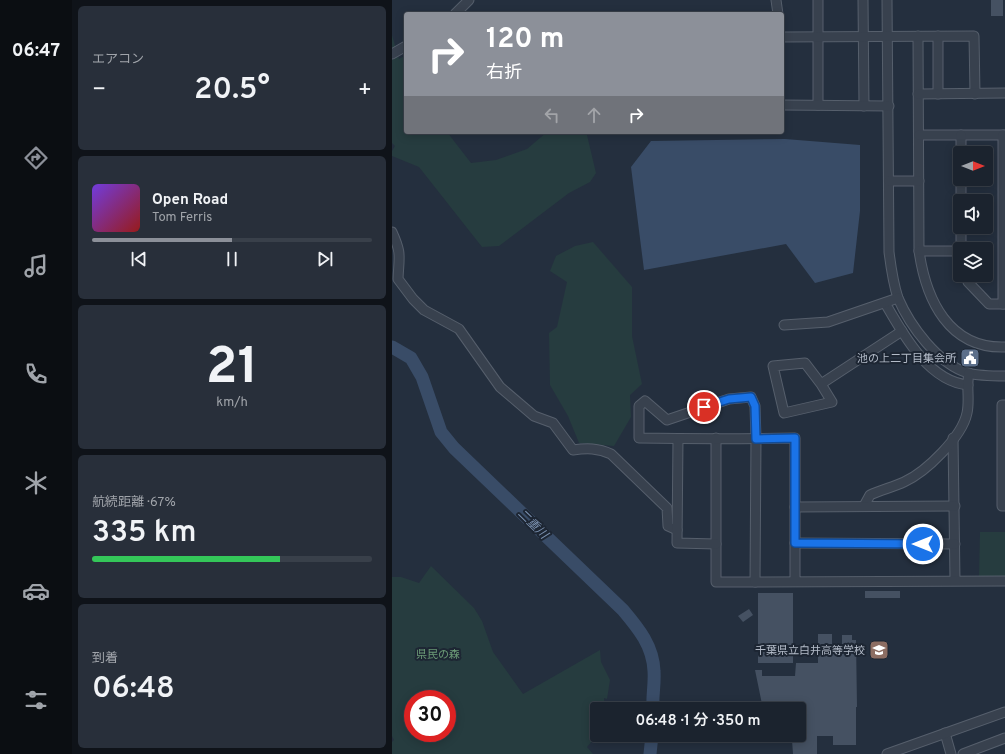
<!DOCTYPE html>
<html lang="ja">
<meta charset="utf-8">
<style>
:root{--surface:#1b232e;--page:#282f3a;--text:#f1f3f6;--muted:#a0a4aa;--line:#39404a;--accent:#8c9099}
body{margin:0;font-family:Overpass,"Noto Sans JP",sans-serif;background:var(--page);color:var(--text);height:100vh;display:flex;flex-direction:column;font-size:15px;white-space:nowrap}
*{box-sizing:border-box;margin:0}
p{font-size:13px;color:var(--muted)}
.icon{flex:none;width:22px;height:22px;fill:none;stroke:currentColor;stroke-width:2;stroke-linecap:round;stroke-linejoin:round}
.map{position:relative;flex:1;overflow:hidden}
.details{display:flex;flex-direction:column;gap:6px;padding:6px;background:#0f1319;width:320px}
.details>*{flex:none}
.banner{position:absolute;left:12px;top:12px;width:380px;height:122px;border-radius:4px;box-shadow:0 2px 10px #0003,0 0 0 1px var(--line);background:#8c9099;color:#fff;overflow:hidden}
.needle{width:26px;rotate:90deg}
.buttons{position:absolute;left:561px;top:146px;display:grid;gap:8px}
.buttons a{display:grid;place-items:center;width:40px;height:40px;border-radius:4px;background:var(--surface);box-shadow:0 2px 10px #0003,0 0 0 1px var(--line);font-size:20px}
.speed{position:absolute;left:12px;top:690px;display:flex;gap:8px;font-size:20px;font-weight:700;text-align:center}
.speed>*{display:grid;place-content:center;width:52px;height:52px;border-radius:50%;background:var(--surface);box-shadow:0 2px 10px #0003,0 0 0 1px var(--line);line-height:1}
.speed .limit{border:6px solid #d22;background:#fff;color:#111}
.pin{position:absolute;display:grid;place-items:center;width:34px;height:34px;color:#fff;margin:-17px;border:2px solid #fff;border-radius:50%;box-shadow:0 1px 4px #0007}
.me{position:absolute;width:44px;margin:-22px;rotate:270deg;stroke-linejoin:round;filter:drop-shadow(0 0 3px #0008)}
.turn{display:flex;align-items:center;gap:14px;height:84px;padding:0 16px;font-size:18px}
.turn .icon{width:52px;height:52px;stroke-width:2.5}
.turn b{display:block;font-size:28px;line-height:34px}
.lanes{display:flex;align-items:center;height:38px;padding:0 16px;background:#0003;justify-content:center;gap:20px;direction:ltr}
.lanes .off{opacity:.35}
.big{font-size:30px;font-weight:600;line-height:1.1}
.details .card{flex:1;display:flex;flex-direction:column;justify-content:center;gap:6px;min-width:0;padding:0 14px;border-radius:6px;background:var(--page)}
.details .dial{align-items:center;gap:0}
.dial b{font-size:52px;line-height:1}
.song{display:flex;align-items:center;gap:12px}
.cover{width:48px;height:48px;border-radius:6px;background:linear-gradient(135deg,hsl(260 70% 55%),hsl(0 70% 35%))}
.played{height:4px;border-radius:2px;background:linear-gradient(90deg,var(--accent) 50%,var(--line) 50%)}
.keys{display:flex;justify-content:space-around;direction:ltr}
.heat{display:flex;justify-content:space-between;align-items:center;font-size:22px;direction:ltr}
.charge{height:6px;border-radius:3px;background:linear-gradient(90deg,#34c759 67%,var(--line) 0)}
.trip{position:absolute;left:198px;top:702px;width:216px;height:40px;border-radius:4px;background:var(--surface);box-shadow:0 2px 10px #0003,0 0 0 1px var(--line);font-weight:600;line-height:40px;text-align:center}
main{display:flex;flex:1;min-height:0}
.menu{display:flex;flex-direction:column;width:72px;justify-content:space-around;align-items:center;background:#0b0e12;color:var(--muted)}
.menu .icon{width:28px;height:28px}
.menu .active{color:var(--accent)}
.menu b{font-size:18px;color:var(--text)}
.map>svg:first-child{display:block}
.green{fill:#263c3f;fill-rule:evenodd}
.water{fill:#394c67}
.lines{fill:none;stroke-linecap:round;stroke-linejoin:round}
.river{stroke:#394c67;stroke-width:13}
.building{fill:#455162}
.minor-casing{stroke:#565f6c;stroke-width:11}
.minor{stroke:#38414e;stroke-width:9}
.route-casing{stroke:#114b97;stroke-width:10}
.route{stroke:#1a73e8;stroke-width:7}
.labels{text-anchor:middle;stroke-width:4;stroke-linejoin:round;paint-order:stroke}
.poi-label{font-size:11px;fill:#b4bcc9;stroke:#1d2633;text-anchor:end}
.park-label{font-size:11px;fill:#6b9a76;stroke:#1d2633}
.water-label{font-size:12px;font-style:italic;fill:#7c92b1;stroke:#1d2633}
</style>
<main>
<nav class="menu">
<b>06:47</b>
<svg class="icon active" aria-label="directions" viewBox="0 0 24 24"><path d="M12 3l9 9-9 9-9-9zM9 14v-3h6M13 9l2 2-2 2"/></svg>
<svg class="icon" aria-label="music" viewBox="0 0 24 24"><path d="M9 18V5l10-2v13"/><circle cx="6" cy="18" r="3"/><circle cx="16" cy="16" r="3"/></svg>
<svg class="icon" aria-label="phone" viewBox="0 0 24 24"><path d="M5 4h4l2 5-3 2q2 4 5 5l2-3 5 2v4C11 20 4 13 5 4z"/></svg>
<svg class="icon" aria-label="climate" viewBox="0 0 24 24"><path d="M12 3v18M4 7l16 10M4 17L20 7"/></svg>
<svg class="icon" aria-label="car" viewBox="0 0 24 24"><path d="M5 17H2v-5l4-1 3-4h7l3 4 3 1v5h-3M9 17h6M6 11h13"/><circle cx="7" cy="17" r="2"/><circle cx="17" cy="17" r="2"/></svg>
<svg class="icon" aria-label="filters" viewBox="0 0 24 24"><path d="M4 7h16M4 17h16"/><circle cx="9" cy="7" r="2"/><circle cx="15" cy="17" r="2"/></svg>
</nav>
<section class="details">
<div class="card"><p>エアコン</p>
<div class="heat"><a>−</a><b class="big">20.5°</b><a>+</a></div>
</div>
<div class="card">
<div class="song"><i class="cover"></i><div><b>Open Road</b><p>Tom Ferris</p></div></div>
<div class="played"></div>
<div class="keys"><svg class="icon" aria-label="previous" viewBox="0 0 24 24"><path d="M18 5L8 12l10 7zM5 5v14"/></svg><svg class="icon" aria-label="pause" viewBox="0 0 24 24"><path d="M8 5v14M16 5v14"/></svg><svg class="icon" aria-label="next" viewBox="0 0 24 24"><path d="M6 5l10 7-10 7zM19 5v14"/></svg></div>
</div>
<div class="card dial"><b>21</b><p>km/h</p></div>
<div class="card"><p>航続距離 · 67%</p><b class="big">335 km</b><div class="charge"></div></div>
<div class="card"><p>到着</p><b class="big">06:48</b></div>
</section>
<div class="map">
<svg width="613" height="754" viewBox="0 0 613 754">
<rect width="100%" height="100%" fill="#242f3e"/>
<g class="green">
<polygon points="0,35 7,59 14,55 14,132 55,132 79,163 104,160 135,149 155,132 187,132 195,135 204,173 198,182 177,193 107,246 90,247 27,167 0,156 0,151 3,146 0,143"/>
<polygon points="201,242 240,287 240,336 250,384 238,395 239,417 222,446 187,443 176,416 158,385 157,333 165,327 175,282 158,271 164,256 183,246"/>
<polygon points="588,532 613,532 613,576 587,576"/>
<path d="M39 566 82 608 90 621 101 652 131 694 208 650 209 662 218 680 215 699 212 698 213 709H205V735L195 747 201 754H0V742L2 740 0 736V577H9L27 583ZM21 699H55V733H21Z"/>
</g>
<polygon class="water" points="393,139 468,145 468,211 461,273 423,283 394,244 252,270 239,167 259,141"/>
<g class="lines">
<g class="river">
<path d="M0 347 19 358 30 377 49 432 62 448 231 610C247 629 261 646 262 671 263 684 260 696 261 709"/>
<polyline points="258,754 260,735"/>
</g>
</g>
<g class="building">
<rect x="599" y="0" width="12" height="16"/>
<rect x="473" y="591" width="35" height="7"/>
<rect x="366" y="593" width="35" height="70"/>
<polygon points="357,609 361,615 351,622 346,616"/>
<polygon points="426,634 440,634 440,644 450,644 450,635 460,635 460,640 464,640 465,707 464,707 464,745 441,745 441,736 425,736 425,754 401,754 400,740 405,740 405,735 407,735 407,709 371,709 363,670 370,670 370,676 403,676 404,663 426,663"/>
</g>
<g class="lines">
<g class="minor-casing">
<g id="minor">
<polyline points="384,0 386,14"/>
<polyline points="426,0 426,105"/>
<polyline points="471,0 472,106"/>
<path d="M495 0 497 252C499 268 501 283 506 298 518 326 546 364 576 373 587 376 601 376 613 376"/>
<polyline points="63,14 77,0"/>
<path d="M526 36 527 251C534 300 557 349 613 347"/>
<polyline points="546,36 546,94"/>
<polyline points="390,37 582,36 583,94"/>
<polyline points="0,54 14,46"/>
<polyline points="526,94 613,93"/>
<polyline points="390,105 497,106"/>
<polyline points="527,135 613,135"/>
<polyline points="569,135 569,153"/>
<polyline points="569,179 569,201"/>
<polyline points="497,181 527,181"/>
<polyline points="569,227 569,249"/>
<path d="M0 232C10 254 7 256 6 279L21 299 32 310 67 329 108 387 142 416 161 423 181 450C195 448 206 448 219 454L275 508 276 526 285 530"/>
<polyline points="527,251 568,251"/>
<polyline points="574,275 576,282 597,304 613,304"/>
<path d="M493 303C511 334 536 381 576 385"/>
<polyline points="611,304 611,135"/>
<polyline points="392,325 436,322 506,298"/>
<polyline points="429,384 413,363 381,366 392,413 440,402 429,384 510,331"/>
<polyline points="613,405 610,405 610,506 613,506"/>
<polyline points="324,438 324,582 363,582"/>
<polyline points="561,438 563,580"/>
<polyline points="286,439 285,543 324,544"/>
<path d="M472 506 478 495C489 490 501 487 512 482 534 472 570 437 575 413 578 400 574 386 577 373"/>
<polyline points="403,507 563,506"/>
<polyline points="403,543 563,544"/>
<path d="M403 582V438C351 439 299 439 247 438V406L253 401 275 420 337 399 359 397 363 406 364 439 363 582 613 581"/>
<polyline points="553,733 559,754"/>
<polyline points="495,754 613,712"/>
<polyline points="571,754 613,738"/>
</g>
</g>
<use href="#minor" class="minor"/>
</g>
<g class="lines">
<g class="route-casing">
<polyline id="route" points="312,407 337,399 359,397 363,406 364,439 403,438 403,543 531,544"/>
</g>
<use href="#route" class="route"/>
</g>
<defs>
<g id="civic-square" transform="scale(1)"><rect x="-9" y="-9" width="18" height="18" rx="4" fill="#5c6f8a" stroke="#1d2633"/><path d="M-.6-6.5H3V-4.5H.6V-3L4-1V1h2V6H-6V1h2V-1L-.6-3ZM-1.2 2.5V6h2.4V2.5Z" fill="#fff"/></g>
<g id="school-square" transform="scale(1)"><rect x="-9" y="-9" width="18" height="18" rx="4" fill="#8d6e63" stroke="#1d2633"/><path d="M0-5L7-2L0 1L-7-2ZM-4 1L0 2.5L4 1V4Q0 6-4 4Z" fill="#fff"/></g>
</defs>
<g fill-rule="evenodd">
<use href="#civic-square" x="578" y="358"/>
<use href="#school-square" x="487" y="650"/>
</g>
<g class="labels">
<g class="poi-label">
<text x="564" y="362">池の上二丁目集会所</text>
<text x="473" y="654">千葉県立白井高等学校</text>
</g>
<g class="park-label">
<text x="46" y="658">県民の森</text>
</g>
<g class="water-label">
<text transform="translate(141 524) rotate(44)" y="4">二重川</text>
</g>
</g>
</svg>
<div class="buttons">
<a><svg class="needle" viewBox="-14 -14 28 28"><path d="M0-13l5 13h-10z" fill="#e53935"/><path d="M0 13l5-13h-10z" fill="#a0a4aa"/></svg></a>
<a><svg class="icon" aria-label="sound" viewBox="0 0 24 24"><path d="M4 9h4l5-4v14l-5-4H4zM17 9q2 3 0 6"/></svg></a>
<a><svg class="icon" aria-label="layers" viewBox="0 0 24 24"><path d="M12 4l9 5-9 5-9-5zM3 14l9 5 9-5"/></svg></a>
</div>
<div class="speed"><div class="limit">30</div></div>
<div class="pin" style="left:312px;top:407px;background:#d93025"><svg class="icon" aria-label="arrive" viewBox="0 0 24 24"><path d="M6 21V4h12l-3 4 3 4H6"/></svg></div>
<svg class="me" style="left:531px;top:544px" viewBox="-20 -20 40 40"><circle r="17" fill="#1a73e8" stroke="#fff" stroke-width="3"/><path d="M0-11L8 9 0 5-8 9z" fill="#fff"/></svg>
<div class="trip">06:48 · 1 分 · 350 m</div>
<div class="banner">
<div class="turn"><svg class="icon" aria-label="right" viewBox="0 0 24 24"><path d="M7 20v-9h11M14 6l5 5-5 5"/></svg><div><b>120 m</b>右折</div></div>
<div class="lanes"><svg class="icon off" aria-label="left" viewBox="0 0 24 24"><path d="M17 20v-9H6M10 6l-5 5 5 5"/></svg><svg class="icon off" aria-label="ahead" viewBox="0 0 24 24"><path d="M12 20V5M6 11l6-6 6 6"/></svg><svg class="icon" aria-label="right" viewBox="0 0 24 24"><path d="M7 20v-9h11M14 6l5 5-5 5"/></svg></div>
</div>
</div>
</main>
